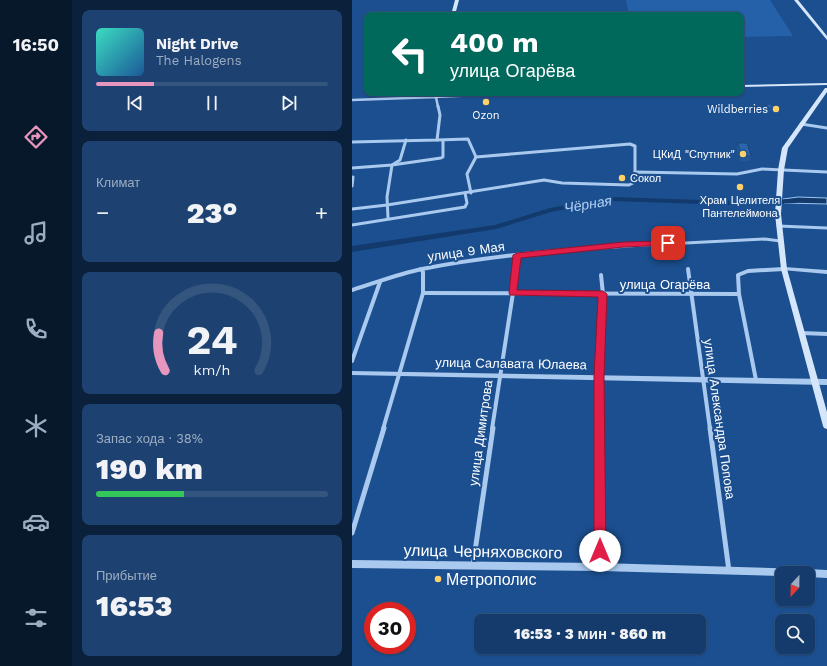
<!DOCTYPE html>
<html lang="ru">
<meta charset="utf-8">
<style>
:root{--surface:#143b6b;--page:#1d4271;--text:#f1f3f6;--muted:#9dadc1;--line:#33557e;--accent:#e797bd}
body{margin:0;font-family:"Work Sans",sans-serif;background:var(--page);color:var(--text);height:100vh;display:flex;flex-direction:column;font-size:15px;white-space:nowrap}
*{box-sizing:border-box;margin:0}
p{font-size:13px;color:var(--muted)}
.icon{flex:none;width:22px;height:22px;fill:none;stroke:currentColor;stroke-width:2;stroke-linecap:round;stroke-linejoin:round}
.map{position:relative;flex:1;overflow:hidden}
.sheet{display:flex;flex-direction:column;gap:10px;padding:10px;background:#0b203b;width:280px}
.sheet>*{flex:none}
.hud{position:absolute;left:12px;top:12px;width:380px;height:84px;border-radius:8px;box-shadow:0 1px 3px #0004,0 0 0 1px var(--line);background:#00695c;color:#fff;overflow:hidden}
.needle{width:26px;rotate:202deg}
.tools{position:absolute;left:423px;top:566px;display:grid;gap:8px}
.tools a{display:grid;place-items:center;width:40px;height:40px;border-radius:8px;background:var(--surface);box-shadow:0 1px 3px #0004,0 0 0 1px var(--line);font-size:20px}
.speed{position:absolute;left:12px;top:602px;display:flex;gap:8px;font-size:20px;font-weight:700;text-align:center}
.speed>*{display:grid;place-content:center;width:52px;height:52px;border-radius:50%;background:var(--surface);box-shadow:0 1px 3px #0004,0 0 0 1px var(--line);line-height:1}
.speed .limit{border:6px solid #d22;background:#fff;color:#111}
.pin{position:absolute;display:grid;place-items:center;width:34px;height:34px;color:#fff;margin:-17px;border-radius:8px;box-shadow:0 2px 6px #0006}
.me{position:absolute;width:44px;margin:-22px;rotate:0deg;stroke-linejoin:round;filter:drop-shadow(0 0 3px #0008)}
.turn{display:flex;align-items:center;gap:14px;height:84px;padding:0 20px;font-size:18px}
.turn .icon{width:52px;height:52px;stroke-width:2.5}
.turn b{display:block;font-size:28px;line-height:34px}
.big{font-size:30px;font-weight:800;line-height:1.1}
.sheet .tile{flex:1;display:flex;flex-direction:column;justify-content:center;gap:6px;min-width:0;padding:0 14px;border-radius:8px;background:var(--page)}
.sheet .dial{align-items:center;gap:0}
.dial svg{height:104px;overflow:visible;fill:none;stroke:var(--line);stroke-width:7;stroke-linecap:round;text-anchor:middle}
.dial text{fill:var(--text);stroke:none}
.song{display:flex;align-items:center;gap:12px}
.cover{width:48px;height:48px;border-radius:6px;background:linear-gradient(135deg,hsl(170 70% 55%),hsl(210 70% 35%))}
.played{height:4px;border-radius:2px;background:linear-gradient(90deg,var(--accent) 25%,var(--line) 25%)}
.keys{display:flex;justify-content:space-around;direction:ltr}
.heat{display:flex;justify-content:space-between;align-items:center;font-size:22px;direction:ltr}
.charge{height:6px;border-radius:3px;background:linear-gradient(90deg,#34c759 38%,var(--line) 0)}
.trip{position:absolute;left:122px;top:614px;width:232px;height:40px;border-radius:8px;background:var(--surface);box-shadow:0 1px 3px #0004,0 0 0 1px var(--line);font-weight:800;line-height:40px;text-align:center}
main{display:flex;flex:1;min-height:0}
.menu{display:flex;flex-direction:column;width:72px;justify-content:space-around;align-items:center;background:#08182b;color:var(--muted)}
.menu .icon{width:28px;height:28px}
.menu .on{color:var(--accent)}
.menu b{font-size:18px;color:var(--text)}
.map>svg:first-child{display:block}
.green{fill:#2461a8}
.water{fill:#123a6d;stroke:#9cc4f0}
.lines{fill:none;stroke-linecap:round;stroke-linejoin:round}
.river{fill:#123a6d;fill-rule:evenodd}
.minor-far3{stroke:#a9c9ee;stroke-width:2.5}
.minor-far2{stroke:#a9c9ee;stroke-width:3}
.minor-far1{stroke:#a9c9ee;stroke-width:4}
.minor{stroke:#a9c9ee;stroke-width:5}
.tertiary{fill:#a9c9ee;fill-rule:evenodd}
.secondary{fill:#d6e6fa;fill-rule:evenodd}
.wall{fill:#245895}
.building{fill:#2a66ad;stroke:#1d4779}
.route{fill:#e11d48;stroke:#92132f}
.poi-dot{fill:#ffd166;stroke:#1b4f8f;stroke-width:1.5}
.labels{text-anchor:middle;stroke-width:4;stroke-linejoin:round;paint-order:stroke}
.far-poi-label{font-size:11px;fill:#fff;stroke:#1b4f8f;text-anchor:end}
.street-label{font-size:13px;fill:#fff;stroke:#1b4f8f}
.water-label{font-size:14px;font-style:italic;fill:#b5d3f5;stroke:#1b4f8f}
.near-street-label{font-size:16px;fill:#fff;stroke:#1b4f8f}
.near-poi-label{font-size:16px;fill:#fff;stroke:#1b4f8f;text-anchor:start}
</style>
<main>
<nav class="menu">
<b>16:50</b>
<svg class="icon on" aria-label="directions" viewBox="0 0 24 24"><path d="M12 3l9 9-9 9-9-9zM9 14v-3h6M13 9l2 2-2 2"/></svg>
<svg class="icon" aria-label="music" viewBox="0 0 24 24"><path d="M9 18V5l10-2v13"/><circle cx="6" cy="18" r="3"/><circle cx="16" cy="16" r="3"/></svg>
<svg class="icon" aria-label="phone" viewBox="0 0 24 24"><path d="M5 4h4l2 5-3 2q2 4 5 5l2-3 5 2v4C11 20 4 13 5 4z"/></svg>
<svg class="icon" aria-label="climate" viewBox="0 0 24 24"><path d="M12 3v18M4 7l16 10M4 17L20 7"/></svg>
<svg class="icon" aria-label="car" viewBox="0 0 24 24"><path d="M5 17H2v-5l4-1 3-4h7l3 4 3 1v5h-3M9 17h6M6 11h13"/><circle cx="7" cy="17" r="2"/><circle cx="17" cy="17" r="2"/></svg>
<svg class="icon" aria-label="filters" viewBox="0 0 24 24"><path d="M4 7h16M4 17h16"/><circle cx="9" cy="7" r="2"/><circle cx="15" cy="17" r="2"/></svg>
</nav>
<section class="sheet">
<div class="tile">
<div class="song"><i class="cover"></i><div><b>Night Drive</b><p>The Halogens</p></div></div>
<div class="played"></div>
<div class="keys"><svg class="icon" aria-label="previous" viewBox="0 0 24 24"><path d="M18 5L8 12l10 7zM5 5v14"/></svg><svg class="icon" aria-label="pause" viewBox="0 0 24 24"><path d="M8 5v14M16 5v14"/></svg><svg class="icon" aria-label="next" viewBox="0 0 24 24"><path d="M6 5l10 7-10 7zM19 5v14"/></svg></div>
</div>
<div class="tile"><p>Климат</p>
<div class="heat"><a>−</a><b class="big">23°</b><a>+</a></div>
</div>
<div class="tile dial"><svg viewBox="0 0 100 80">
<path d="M14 69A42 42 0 1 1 86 69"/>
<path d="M14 69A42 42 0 0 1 9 40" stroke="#e797bd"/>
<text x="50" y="56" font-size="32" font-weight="700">24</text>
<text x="50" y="72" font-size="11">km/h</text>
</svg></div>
<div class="tile"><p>Запас хода · 38%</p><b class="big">190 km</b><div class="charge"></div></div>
<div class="tile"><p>Прибытие</p><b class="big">16:53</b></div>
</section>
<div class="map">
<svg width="475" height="666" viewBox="0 0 475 666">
<rect width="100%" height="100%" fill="#1b4f8f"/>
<polygon class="green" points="274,0 418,0 441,36 389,37 389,15 277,15"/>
<polygon class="water" points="446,197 475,198 475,204 432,203 431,199"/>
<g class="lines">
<polygon class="river" points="260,197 380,201 444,199 448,201 444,203 380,205 260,201 199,212 144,229 0,252 0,246 143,225 198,208"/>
<polyline class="minor-far3" points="0,100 84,97 86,107"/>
<g class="minor-far2">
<polyline points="449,124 475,128"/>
<polyline points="85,140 116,139 124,157"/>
<polyline points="0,142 85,140 88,115 86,106"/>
<polyline points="124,157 278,144 283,146 283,172"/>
<polyline points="0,168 40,165 89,158 91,157 91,141"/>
<polyline points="0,186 1,177"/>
<polyline points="119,193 115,174 124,157"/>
<polyline points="0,209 35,205 192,180 210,183 277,185 281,183 283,172 385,174 410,169 475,172"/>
<polyline points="36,218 35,197 40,165 48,160 54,140"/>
<polyline points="0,225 113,207 115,203 113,193"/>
<polyline points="426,226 475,228"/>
<polyline points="255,247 413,239 428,241"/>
</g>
<g class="minor-far1">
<polyline points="336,269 358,429"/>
<path d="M0 290C23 283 46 274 70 269 136 256 203 250 270 246"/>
<polyline points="71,293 387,294"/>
<polyline points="449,333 475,334"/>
<polyline points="0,361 28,282"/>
<polyline points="404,380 387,294 386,275 396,271 432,269"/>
<polyline points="31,429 71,293 71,272 69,269"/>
<polyline points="140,429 161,293 165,255"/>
<polyline points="247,429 247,376 251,294 249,275"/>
</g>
<g class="minor">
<polyline points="247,428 248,567"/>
<polyline points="358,428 377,571"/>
<polyline points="0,533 32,428"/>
<polyline points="121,565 141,428"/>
</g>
<g class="tertiary">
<polygon points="432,267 475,270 475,274 430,270 429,269 430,268"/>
<polygon points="0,371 475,379 475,385 0,375"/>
<polygon points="0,560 248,563 456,569 475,570 475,578 456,577 456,573 430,573 430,576 248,571 0,568"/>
</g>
<g class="secondary">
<polygon points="103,0 107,0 103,15 99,15"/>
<polygon points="442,0 446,0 475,36 475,40"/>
<polygon points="475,83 475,85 389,87 389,85"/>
<polygon points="473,88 475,88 475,92 436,148 432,170 429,214 435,269 475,412 475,429 472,428 471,426 429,269 423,214 426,170 430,148"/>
<polygon points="83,93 87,93 87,96 153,93 190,93 188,94 84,98 82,97"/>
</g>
</g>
<g class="wall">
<polygon points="414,104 421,108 421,111 415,111 413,107"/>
<polygon points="386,143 399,156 398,161 388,161 385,148"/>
</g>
<g class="building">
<polygon points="414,104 419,104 421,108 416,108"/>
<polygon points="386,143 395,143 399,156 389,156"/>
</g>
<polygon class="route" points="316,241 318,241 318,245 272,247 169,258 165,290 251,291 255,294 252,376 254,551 252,555 248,557 244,555 242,551 242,376 246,297 158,295 157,293 161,255 165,253 272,242"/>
<g class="poi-dot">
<circle cx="134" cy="102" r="4"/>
<circle cx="424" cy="109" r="4"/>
<circle cx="391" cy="154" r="4"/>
<circle cx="270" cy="178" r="4"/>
<circle cx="388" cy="187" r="4"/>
<circle cx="86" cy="579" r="4"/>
</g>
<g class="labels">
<g class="far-poi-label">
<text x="416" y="113">Wildberries</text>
<text x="134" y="119" text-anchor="middle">Ozon</text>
<text x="383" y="158">ЦКиД "Спутник"</text>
<text x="278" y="182" text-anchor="start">Сокол</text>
<text x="388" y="204" text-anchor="middle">Храм Целителя<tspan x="388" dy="13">Пантелеймона</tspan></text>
</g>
<g class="street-label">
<text transform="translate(114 251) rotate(-8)" y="5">улица 9 Мая</text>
<text x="313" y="289">улица Огарёва</text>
<text transform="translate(159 363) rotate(1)" y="5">улица Салавата Юлаева</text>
<text transform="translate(368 419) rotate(82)" y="5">улица Александра Попова</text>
<text transform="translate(128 433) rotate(-82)" y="5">улица Димитрова</text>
</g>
<g class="water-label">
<text transform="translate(236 204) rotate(-9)" y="5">Чёрная</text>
</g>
<g class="near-street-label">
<text transform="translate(131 551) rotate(1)" y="6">улица Черняховского</text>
</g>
<g class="near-poi-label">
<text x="94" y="585">Метрополис</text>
</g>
</g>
</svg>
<div class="tools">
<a><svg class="needle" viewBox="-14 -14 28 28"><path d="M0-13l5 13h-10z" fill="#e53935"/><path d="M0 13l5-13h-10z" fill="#9dadc1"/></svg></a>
<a><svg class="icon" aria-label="search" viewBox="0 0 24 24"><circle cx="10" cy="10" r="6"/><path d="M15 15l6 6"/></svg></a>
</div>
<div class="speed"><div class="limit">30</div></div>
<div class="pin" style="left:316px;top:243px;background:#d93025"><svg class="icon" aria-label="arrive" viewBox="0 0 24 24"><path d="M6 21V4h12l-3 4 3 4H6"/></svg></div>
<svg class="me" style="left:248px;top:551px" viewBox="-20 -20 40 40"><circle r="19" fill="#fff"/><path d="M0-13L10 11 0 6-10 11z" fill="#e11d48"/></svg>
<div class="trip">16:53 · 3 мин · 860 m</div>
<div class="hud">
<div class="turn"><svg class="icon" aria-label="left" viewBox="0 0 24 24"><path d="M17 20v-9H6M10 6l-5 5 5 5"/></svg><div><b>400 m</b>улица Огарёва</div></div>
</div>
</div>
</main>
